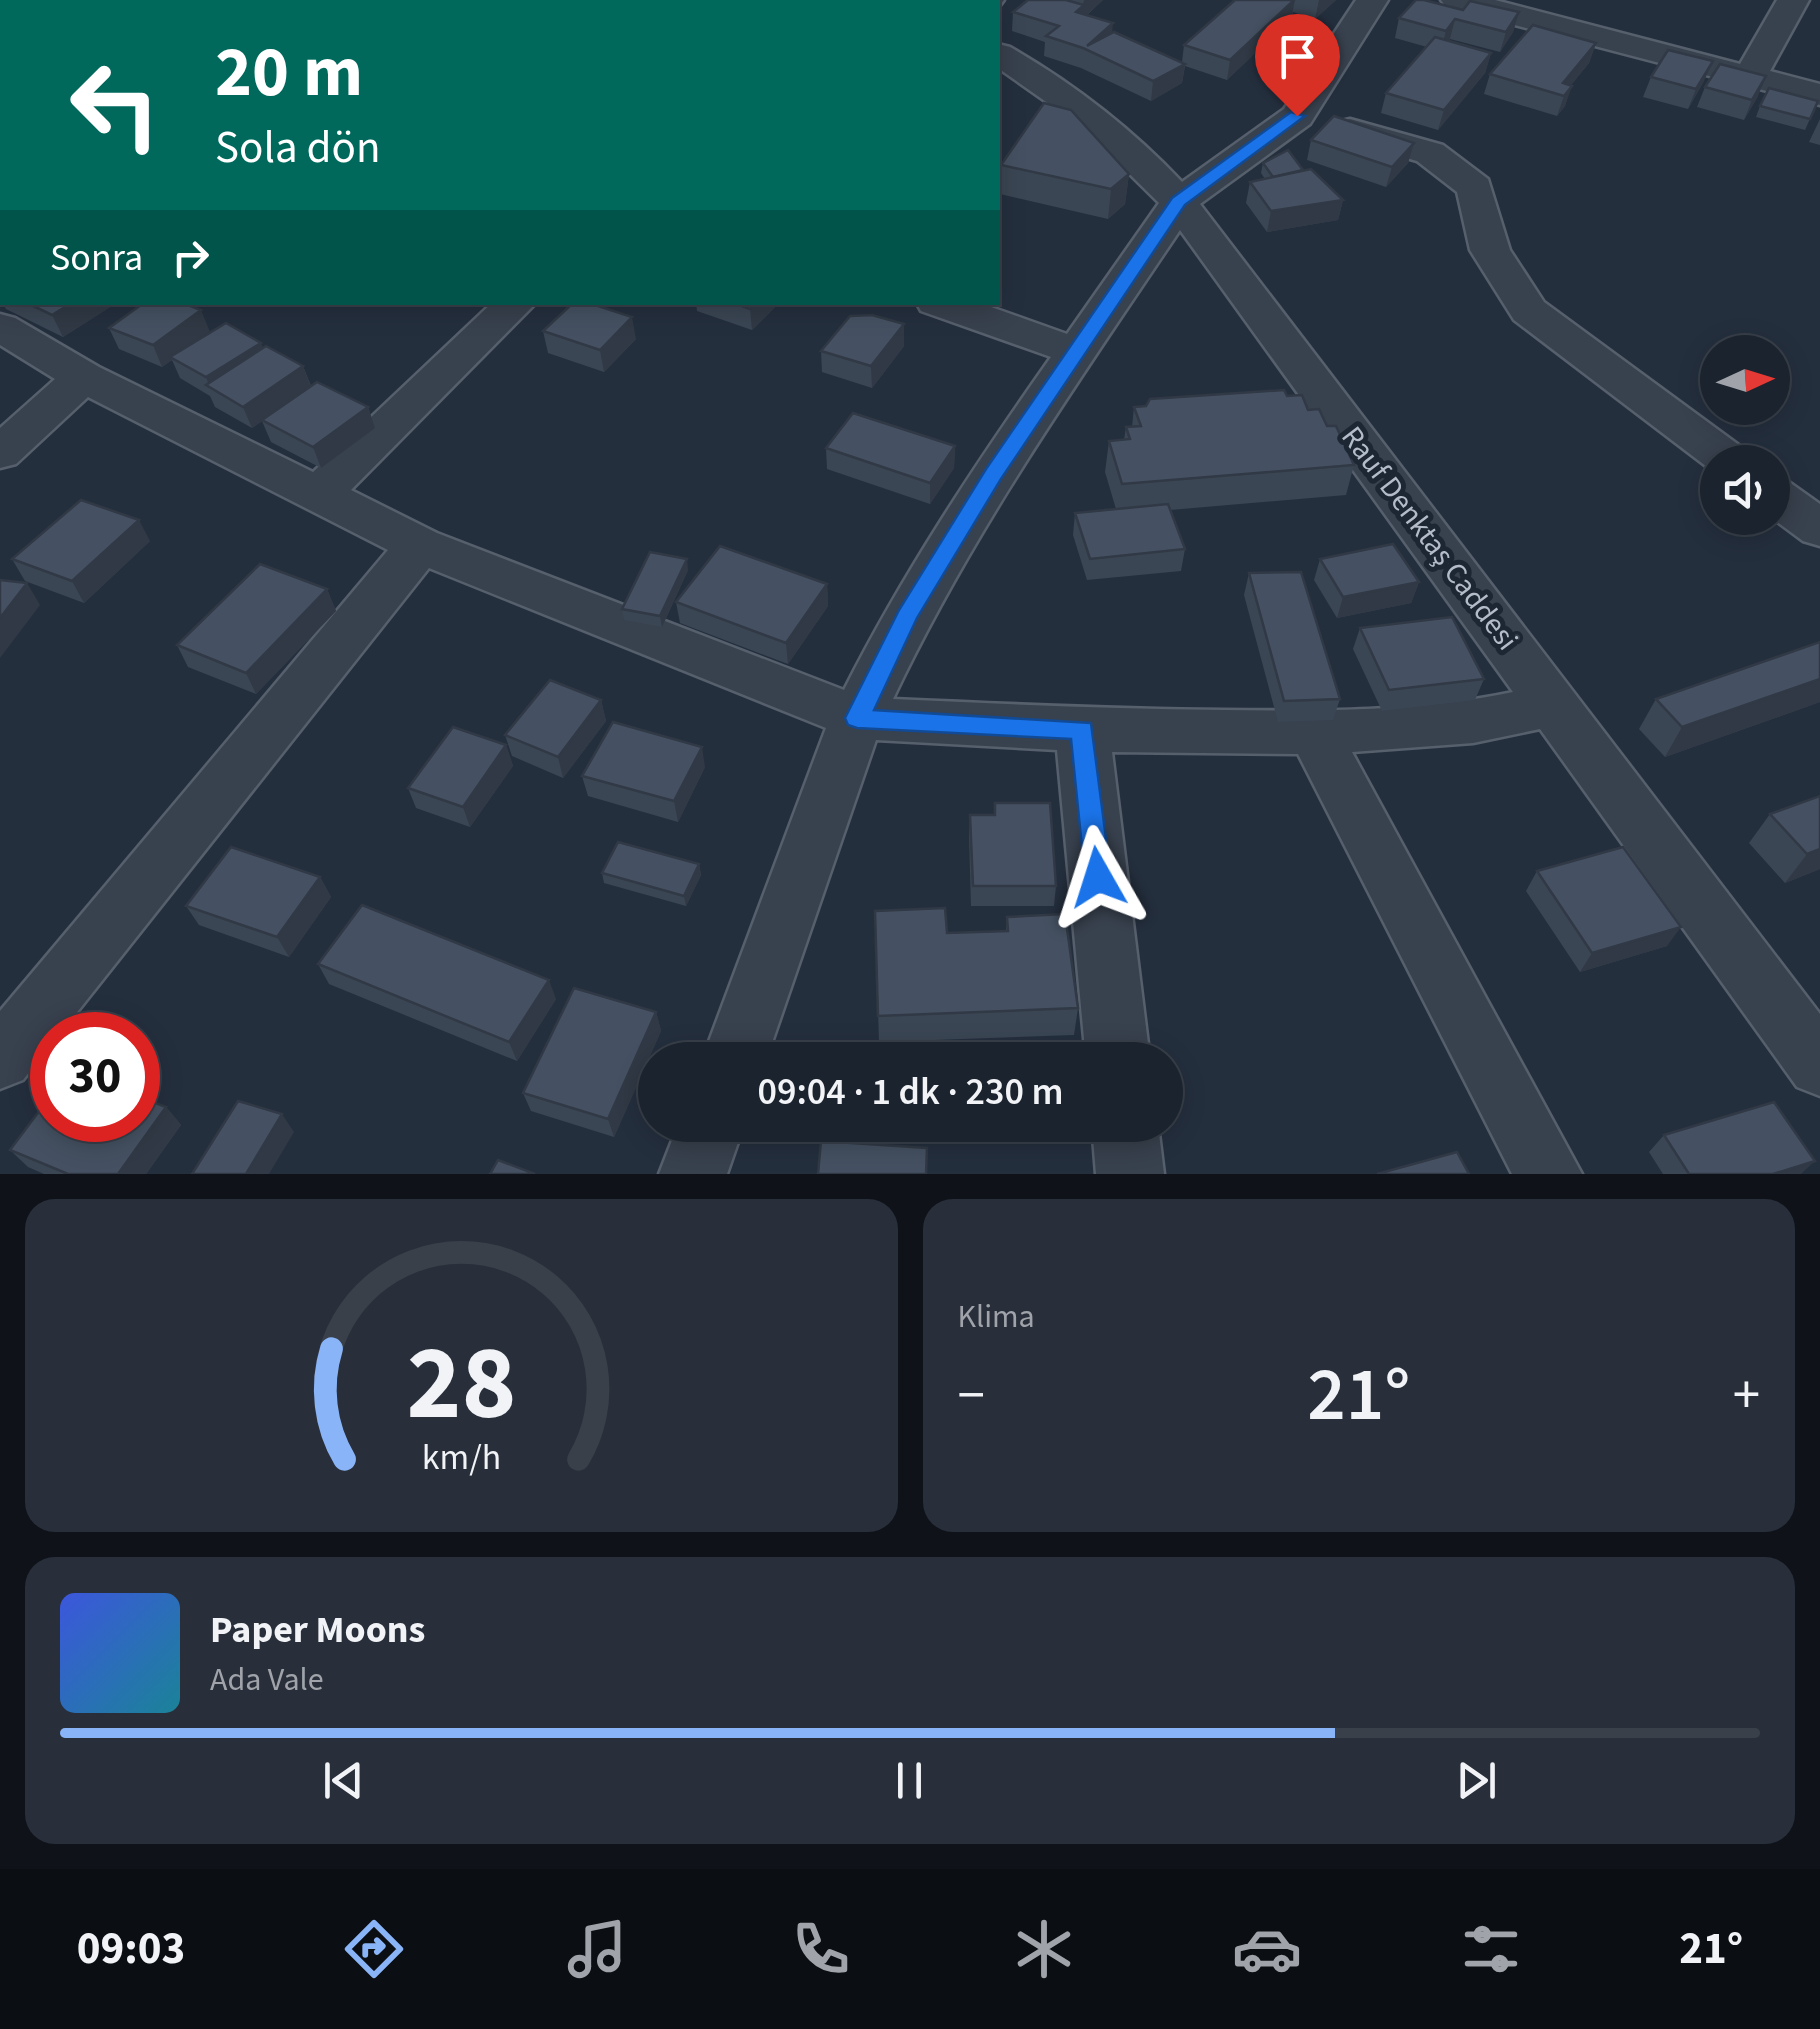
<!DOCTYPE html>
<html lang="tr">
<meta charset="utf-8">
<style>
:root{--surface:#1b232e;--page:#282f3a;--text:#f1f3f6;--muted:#a0a4aa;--line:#39404a;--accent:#8ab4f8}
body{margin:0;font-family:"Source Sans 3",sans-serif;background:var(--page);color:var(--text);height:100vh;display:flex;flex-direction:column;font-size:38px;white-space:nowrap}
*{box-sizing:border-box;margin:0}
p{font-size:32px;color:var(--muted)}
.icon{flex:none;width:55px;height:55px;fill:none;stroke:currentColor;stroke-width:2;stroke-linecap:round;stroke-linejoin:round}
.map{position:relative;height:1174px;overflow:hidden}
.details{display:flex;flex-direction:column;gap:25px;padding:25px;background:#0f1319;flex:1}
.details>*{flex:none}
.hud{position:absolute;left:0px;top:0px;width:1000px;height:305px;box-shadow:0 5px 25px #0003,0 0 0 2px var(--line);background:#00695c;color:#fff;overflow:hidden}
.needle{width:65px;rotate:86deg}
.buttons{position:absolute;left:1700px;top:335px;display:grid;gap:20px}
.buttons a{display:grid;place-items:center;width:90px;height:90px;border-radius:50%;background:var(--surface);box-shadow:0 5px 25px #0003,0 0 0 2px var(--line);font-size:50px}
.speed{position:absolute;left:30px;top:1012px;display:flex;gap:20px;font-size:50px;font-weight:700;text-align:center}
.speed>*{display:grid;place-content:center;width:130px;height:130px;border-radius:50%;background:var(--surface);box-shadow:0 5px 25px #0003,0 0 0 2px var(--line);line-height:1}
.speed .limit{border:15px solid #d22;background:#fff;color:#111}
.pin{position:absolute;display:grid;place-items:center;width:85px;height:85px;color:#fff;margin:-102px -42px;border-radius:50% 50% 50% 0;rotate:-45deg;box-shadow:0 0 10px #0007}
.pin .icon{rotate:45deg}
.me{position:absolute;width:110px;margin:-55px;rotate:354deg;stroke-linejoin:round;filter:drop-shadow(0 0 8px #0008)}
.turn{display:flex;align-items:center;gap:35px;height:210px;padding:0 50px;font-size:45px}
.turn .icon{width:130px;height:130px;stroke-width:2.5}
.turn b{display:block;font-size:70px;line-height:85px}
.then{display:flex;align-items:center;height:95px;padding:0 50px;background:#0003;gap:20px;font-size:38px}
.big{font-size:75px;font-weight:600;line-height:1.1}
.details .widget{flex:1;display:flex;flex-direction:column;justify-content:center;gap:15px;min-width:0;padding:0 35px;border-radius:30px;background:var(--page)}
.details .dial{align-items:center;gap:0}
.dial svg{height:260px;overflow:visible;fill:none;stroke:var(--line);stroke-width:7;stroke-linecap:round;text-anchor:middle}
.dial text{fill:var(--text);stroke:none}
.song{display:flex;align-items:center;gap:30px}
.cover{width:120px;height:120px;border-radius:15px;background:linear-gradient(135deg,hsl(230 70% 55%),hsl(190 70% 35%))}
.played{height:10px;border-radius:5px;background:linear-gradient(90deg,var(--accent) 75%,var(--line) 75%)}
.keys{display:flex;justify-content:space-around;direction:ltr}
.heat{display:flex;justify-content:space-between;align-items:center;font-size:55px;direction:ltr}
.details .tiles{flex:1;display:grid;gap:25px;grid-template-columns:1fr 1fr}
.widget:last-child{grid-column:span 2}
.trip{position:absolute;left:638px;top:1042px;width:545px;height:100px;border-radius:50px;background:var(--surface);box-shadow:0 5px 25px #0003,0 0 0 2px var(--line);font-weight:600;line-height:100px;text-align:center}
.menu{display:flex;height:160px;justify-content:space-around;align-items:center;background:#0b0e12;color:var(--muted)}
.menu .icon{width:70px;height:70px}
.menu .active{color:var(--accent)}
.menu b{font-size:45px;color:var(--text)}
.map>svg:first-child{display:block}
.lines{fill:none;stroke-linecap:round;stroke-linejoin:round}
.minor-casing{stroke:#565f6c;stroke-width:5}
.minor{fill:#38414e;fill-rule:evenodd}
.wall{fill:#3b4654}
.shaded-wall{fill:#303945}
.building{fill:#455162;stroke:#303945;stroke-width:2.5}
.route{fill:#1a73e8;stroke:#114b97;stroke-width:2.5}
.labels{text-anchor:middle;stroke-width:10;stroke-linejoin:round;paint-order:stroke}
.street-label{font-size:30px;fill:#b4bcc9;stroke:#1d2633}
</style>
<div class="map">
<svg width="1820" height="1174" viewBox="0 0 1820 1174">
<rect width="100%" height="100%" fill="#242f3e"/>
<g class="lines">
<g class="minor-casing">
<g id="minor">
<polygon points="522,0 561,0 562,2 524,2"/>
<polygon points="858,0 896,0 897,2 860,2"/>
<polygon points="970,0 1004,0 998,8 998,2"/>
<path d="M1356 0H1388L1310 124 1200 204 1820 1014V1096L1797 1087 1540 729 1473 743 1352 752 1582 1174H1512L1298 754 1112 752 1150 1060H1086L1057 750 876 740 766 1060H702L826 728 429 568 59 1035H52V1043L23 1080 0 1089V1011L388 550 88 397 16 464 0 468V428L55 379 0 345V314L15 318 99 367 313 472 493 302H537L351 490 437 533 844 690C903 573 975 465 1051 357L921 311 916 302H977L1067 334 1159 203 1082 127 998 68V44L1010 47C1074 84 1131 128 1182 182L1284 109ZM1180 230 1513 692C1419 712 1319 711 1223 710 1113 709 1003 704 893 699 972 532 1078 382 1180 230Z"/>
<polygon points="1441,0 1495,0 1740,64 1777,0 1809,0 1770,71 1820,84 1820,105 1446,7"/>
<polygon points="1350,119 1443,145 1488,179 1510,250 1544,302 1747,451 1754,462 1718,462 1715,473 1514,320 1470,250 1457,192 1417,161 1337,138 1332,130 1337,122"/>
<polygon points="1772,477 1789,482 1820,504 1820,546 1803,541 1772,518"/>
<polygon points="678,1125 744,1125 727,1174 659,1174"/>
<polygon points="1092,1125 1158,1125 1164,1174 1096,1174"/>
</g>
</g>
<use href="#minor" class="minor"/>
</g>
<g class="wall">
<polygon points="692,0 845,0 847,2 692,2"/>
<polygon points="928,0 960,0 956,2 934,2"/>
<polygon points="1028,0 1103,0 1087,15 1112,33 1182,62 1184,45 1235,0 1336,0 1315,19 1293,12 1291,19 1227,80 1185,66 1182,83 1151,101 1081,68 1044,56 1045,42 1012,31 1013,12"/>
<polygon points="1463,10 1519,12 1513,32 1500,52 1450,39 1448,41 1491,53 1485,73 1438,130 1381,113 1386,93 1427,47 1395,38 1399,18"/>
<polygon points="1596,43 1589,63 1571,85 1565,106 1557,116 1484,94 1490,74"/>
<polygon points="1651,77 1704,81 1688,109 1643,97"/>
<polygon points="1705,87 1758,96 1744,120 1697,107"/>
<polygon points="1818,101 1805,130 1756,117 1760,106"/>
<polygon points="1820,119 1820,145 1809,142"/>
<polygon points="1311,140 1414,143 1408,163 1386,187 1307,160"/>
<polygon points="1263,163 1303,170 1343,200 1338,220 1267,232 1246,203 1250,182 1265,179 1261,173"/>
<polygon points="1001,165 1129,174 1125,204 1108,219 1000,194"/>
<polygon points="2,198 2,238 0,236 0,199"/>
<polygon points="2,283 2,302 118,302 63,337 6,309 0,298 0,284"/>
<polygon points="696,302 780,302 752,330 697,311"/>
<polygon points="109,328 210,332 201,338 263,348 303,366 311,386 368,407 375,428 321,468 271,442 262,421 252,428 215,407 210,396 180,378 172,360 162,367 119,349"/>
<polygon points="543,331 636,339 604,372 548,353"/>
<polygon points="904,346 872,388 822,372 821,351"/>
<polygon points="1287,396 1308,410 1327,426 1354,465 1346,495 1170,510 1185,549 1181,571 1087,580 1073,535 1075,513 1116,509 1105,472 1109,441 1124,440 1126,427 1132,427 1134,407"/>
<polygon points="955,446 954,468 930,504 827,469 826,448"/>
<polygon points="150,541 84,603 25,581 12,559"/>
<polygon points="1320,559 1419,582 1411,603 1337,618 1314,580"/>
<polygon points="688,570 662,627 624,620 622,609"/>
<polygon points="1249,573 1340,699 1333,720 1278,722 1244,595"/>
<polygon points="827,584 828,606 788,664 680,623 676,602"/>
<polygon points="327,589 336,611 256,694 188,667 177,645"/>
<polygon points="1360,628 1484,679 1475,700 1382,711 1353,649"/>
<polygon points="1820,642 1820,702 1665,757 1639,729 1656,699"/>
<polygon points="601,700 606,721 563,778 512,756 505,735"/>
<polygon points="506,745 513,766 470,827 416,808 408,788"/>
<polygon points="705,767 678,822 588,796 582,776"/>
<polygon points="1820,796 1820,869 1785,883 1749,843 1770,814"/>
<polygon points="995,803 1056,886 1054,906 971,906 969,836 970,815 994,815"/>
<polygon points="699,864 701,875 686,906 604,883 602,873"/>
<polygon points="1537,871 1667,946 1580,972 1526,891"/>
<polygon points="320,877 331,897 289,957 199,925 186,906"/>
<polygon points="875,911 947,933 1006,931 1007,917 1078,1008 1074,1035 879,1042"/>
<polygon points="318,964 556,999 517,1061 329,984"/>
<polygon points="656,1012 661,1031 614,1137 531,1111 523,1093"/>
<polygon points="166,1107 181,1125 146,1174 44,1174 28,1167 10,1150"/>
<polygon points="1664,1135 1801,1174 1663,1174 1649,1152"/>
</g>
<g class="shaded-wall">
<polygon points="1084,0 1103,0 1082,19 1076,12 1083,5"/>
<polygon points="1295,0 1291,19 1227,80 1230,60"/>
<polygon points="1319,0 1336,0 1315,19"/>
<polygon points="1519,12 1513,32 1500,52 1506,32"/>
<polygon points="1455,19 1450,39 1441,50 1446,31"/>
<polygon points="1113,23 1111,43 1087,46"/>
<polygon points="1596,43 1589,63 1562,96 1563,83"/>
<polygon points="1491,53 1485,73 1438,130 1444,110"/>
<polygon points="1713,61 1704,81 1688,109 1696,89"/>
<polygon points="1185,64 1182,83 1151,101 1153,81"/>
<polygon points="1766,76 1758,96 1744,120 1752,100"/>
<polygon points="1572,86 1565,106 1557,116 1564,96"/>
<polygon points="2,128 2,154 0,155 0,130"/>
<polygon points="1414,143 1408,163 1386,187 1392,167"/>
<polygon points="1129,174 1125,204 1108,219 1111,189"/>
<polygon points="1343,200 1338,220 1267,232 1271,211"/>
<polygon points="73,302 118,302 63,337 52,315"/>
<polygon points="757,302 780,302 752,330 750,309"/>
<polygon points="201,310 210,332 174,358 170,357 172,360 162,367 153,345"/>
<polygon points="632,317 636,339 604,372 600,350"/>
<polygon points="904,324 904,346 872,388 871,366"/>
<polygon points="261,343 269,364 210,388 206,377"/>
<polygon points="303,366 311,388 252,428 243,407"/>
<polygon points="368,407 375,428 321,468 313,447"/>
<polygon points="955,446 954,468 930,504 930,483"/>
<polygon points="139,520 150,541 84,603 72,581"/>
<polygon points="687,559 688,570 662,627 660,616"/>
<polygon points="1419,582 1411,603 1337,618 1343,597"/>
<polygon points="27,583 40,605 0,658 0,618"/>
<polygon points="827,584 828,606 788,664 786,643"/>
<polygon points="327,589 336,611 256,694 246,673"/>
<polygon points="1820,679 1820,702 1665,757 1682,727"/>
<polygon points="601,700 606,721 563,778 558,757"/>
<polygon points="506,745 513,766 470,827 463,807"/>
<polygon points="702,747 705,767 678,822 674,801"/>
<polygon points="1820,849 1820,869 1785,883 1807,854"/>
<polygon points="699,864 701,875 686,906 684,896"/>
<polygon points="320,877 331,897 289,957 277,937"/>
<polygon points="1681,927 1667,946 1580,972 1592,953"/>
<polygon points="549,980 556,999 517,1061 509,1042"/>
<polygon points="656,1012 661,1031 614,1137 608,1119"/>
<polygon points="166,1107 181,1125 146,1174 118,1174"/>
<polygon points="282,1114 294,1132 269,1174 246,1174"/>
<polygon points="1815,1161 1801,1174 1773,1174"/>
</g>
<g class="building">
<polygon points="324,0 364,0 373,2 320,2"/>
<polygon points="371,0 409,0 417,2 369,1"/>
<polygon points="698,0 762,0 759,2 706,2"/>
<polygon points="769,0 845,0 847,1 843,2 775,2"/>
<polygon points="1028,0 1066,0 1084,5 1076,12 1113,23 1087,46 1114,32 1185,64 1153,81 1083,48 1046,36 1059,26 1013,12"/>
<polygon points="1235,0 1294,0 1230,60 1184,45"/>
<polygon points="1416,0 1424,0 1463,10 1470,1 1519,12 1506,32 1455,19 1446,31 1399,18"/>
<polygon points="1533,25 1596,43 1563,83 1572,86 1564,96 1490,74"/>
<polygon points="1435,37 1491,53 1444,110 1386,93"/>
<polygon points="1668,50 1713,61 1696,89 1651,77"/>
<polygon points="1720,64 1766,76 1752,100 1705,87"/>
<polygon points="1769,88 1818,101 1810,119 1760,106"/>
<polygon points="1044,103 1071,110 1129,174 1111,189 1001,165"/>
<polygon points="0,111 2,112 2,128 0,130"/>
<polygon points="1334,116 1414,143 1392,167 1311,140"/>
<polygon points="1288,150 1303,170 1273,177 1263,163"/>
<polygon points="1311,169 1343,200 1271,211 1250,182"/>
<polygon points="2,198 2,223 0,222 0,199"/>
<polygon points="25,302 73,302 52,315"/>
<polygon points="145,302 180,302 201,310 153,345 109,328"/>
<polygon points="574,302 586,302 632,317 600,350 543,331"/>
<polygon points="731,302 757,302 750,309"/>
<polygon points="872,315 904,324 871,366 821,351 850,316"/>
<polygon points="226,323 261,343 206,377 170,357"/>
<polygon points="266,346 303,366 243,407 206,385"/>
<polygon points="317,382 368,407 313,447 262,420"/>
<polygon points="1284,390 1287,396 1302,395 1308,410 1319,409 1327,426 1336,426 1354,465 1122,484 1109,441 1130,439 1126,427 1141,426 1134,407 1146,406 1150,399"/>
<polygon points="853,413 955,446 930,483 826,448"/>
<polygon points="81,500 139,520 72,581 12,559"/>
<polygon points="1168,504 1185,549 1090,559 1075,513"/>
<polygon points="1393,544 1419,582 1343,597 1320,559"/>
<polygon points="720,546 827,584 786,643 676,602"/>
<polygon points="650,552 687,559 660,616 622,609"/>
<polygon points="260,564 327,589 246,673 177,645"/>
<polygon points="1301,572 1340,699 1284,701 1249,573"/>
<polygon points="0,580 27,583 0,618"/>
<polygon points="1452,617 1484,679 1389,690 1360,628"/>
<polygon points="1820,642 1820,679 1682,727 1656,699"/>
<polygon points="550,680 601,700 558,757 505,735"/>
<polygon points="613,722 702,747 674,801 582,776"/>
<polygon points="453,727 506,745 463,807 408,788"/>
<polygon points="1820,796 1820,849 1807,854 1770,814"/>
<polygon points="995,803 1050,803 1056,886 973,886 970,815 995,815"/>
<polygon points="618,842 699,864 684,896 602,873"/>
<polygon points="231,847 320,877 277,937 186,906"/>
<polygon points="1623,847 1681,927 1592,953 1537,871"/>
<polygon points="362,905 549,980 509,1042 318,964"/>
<polygon points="945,908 947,933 1008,931 1007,917 1065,914 1078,1008 878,1016 875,911"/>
<polygon points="574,988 656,1012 608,1119 523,1093"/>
<polygon points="52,1094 52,1120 138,1120 138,1096 166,1107 118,1174 68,1174 10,1150"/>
<polygon points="238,1101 282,1114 246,1174 192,1174"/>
<polygon points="1774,1102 1815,1161 1773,1174 1689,1174 1664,1135"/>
<polygon points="821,1141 927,1148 926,1174 818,1174"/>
<polygon points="1457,1152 1469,1174 1377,1174"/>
<polygon points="498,1160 535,1174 490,1174"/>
</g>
<polygon class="route" points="1291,112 1305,116 1185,205 1001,479 917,618 874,710 1091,723 1111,877 1107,885 1098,888 1089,885 1085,877 1071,739 857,728 848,725 845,718 899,610 986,469 1172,198"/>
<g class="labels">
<g class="street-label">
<text transform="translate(1430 538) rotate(53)" y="10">Rauf Denktaş Caddesi</text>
</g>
</g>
</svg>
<div class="buttons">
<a><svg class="needle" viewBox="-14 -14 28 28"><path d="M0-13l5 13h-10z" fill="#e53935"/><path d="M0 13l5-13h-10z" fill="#a0a4aa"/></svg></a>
<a><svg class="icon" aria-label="sound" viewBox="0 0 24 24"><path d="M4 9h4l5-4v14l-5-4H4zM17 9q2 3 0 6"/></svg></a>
</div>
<div class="speed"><div class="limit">30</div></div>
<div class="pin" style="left:1297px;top:116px;background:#d93025"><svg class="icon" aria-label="arrive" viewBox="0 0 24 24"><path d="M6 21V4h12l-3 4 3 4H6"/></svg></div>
<svg class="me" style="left:1098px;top:877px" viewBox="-20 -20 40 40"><path d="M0-17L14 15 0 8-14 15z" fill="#1a73e8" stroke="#fff" stroke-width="4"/></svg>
<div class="trip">09:04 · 1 dk · 230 m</div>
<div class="hud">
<div class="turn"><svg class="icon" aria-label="left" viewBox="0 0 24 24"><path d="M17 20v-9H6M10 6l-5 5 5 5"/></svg><div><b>20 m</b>Sola dön</div></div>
<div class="then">Sonra<svg class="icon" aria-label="right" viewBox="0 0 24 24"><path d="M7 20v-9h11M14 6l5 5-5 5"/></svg></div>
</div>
</div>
<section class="details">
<div class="tiles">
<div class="widget dial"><svg viewBox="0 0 100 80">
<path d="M14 69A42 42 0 1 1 86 69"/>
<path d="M14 69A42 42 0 0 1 10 35" stroke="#8ab4f8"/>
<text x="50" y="56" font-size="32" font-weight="700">28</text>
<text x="50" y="72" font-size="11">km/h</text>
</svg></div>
<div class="widget"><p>Klima</p>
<div class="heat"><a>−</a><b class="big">21°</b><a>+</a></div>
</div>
<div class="widget">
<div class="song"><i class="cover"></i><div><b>Paper Moons</b><p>Ada Vale</p></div></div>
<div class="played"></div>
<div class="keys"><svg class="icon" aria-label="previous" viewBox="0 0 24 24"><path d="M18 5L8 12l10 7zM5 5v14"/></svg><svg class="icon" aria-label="pause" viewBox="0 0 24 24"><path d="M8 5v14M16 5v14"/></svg><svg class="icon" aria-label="next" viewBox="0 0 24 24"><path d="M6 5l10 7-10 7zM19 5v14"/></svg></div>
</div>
</div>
</section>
<nav class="menu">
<b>09:03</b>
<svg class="icon active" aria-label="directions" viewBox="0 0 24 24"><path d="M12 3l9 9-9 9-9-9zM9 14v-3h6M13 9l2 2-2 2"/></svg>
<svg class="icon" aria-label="music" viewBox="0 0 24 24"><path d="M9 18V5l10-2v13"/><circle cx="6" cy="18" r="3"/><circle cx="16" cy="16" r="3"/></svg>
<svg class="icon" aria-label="phone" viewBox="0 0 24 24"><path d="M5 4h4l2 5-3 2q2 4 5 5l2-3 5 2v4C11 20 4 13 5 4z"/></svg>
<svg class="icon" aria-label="climate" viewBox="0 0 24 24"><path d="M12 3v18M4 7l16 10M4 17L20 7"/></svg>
<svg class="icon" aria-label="car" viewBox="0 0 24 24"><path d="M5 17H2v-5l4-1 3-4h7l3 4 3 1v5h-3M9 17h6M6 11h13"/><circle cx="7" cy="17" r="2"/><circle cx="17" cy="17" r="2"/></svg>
<svg class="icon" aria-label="filters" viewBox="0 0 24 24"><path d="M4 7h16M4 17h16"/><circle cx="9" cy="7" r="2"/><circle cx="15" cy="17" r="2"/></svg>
<b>21°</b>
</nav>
